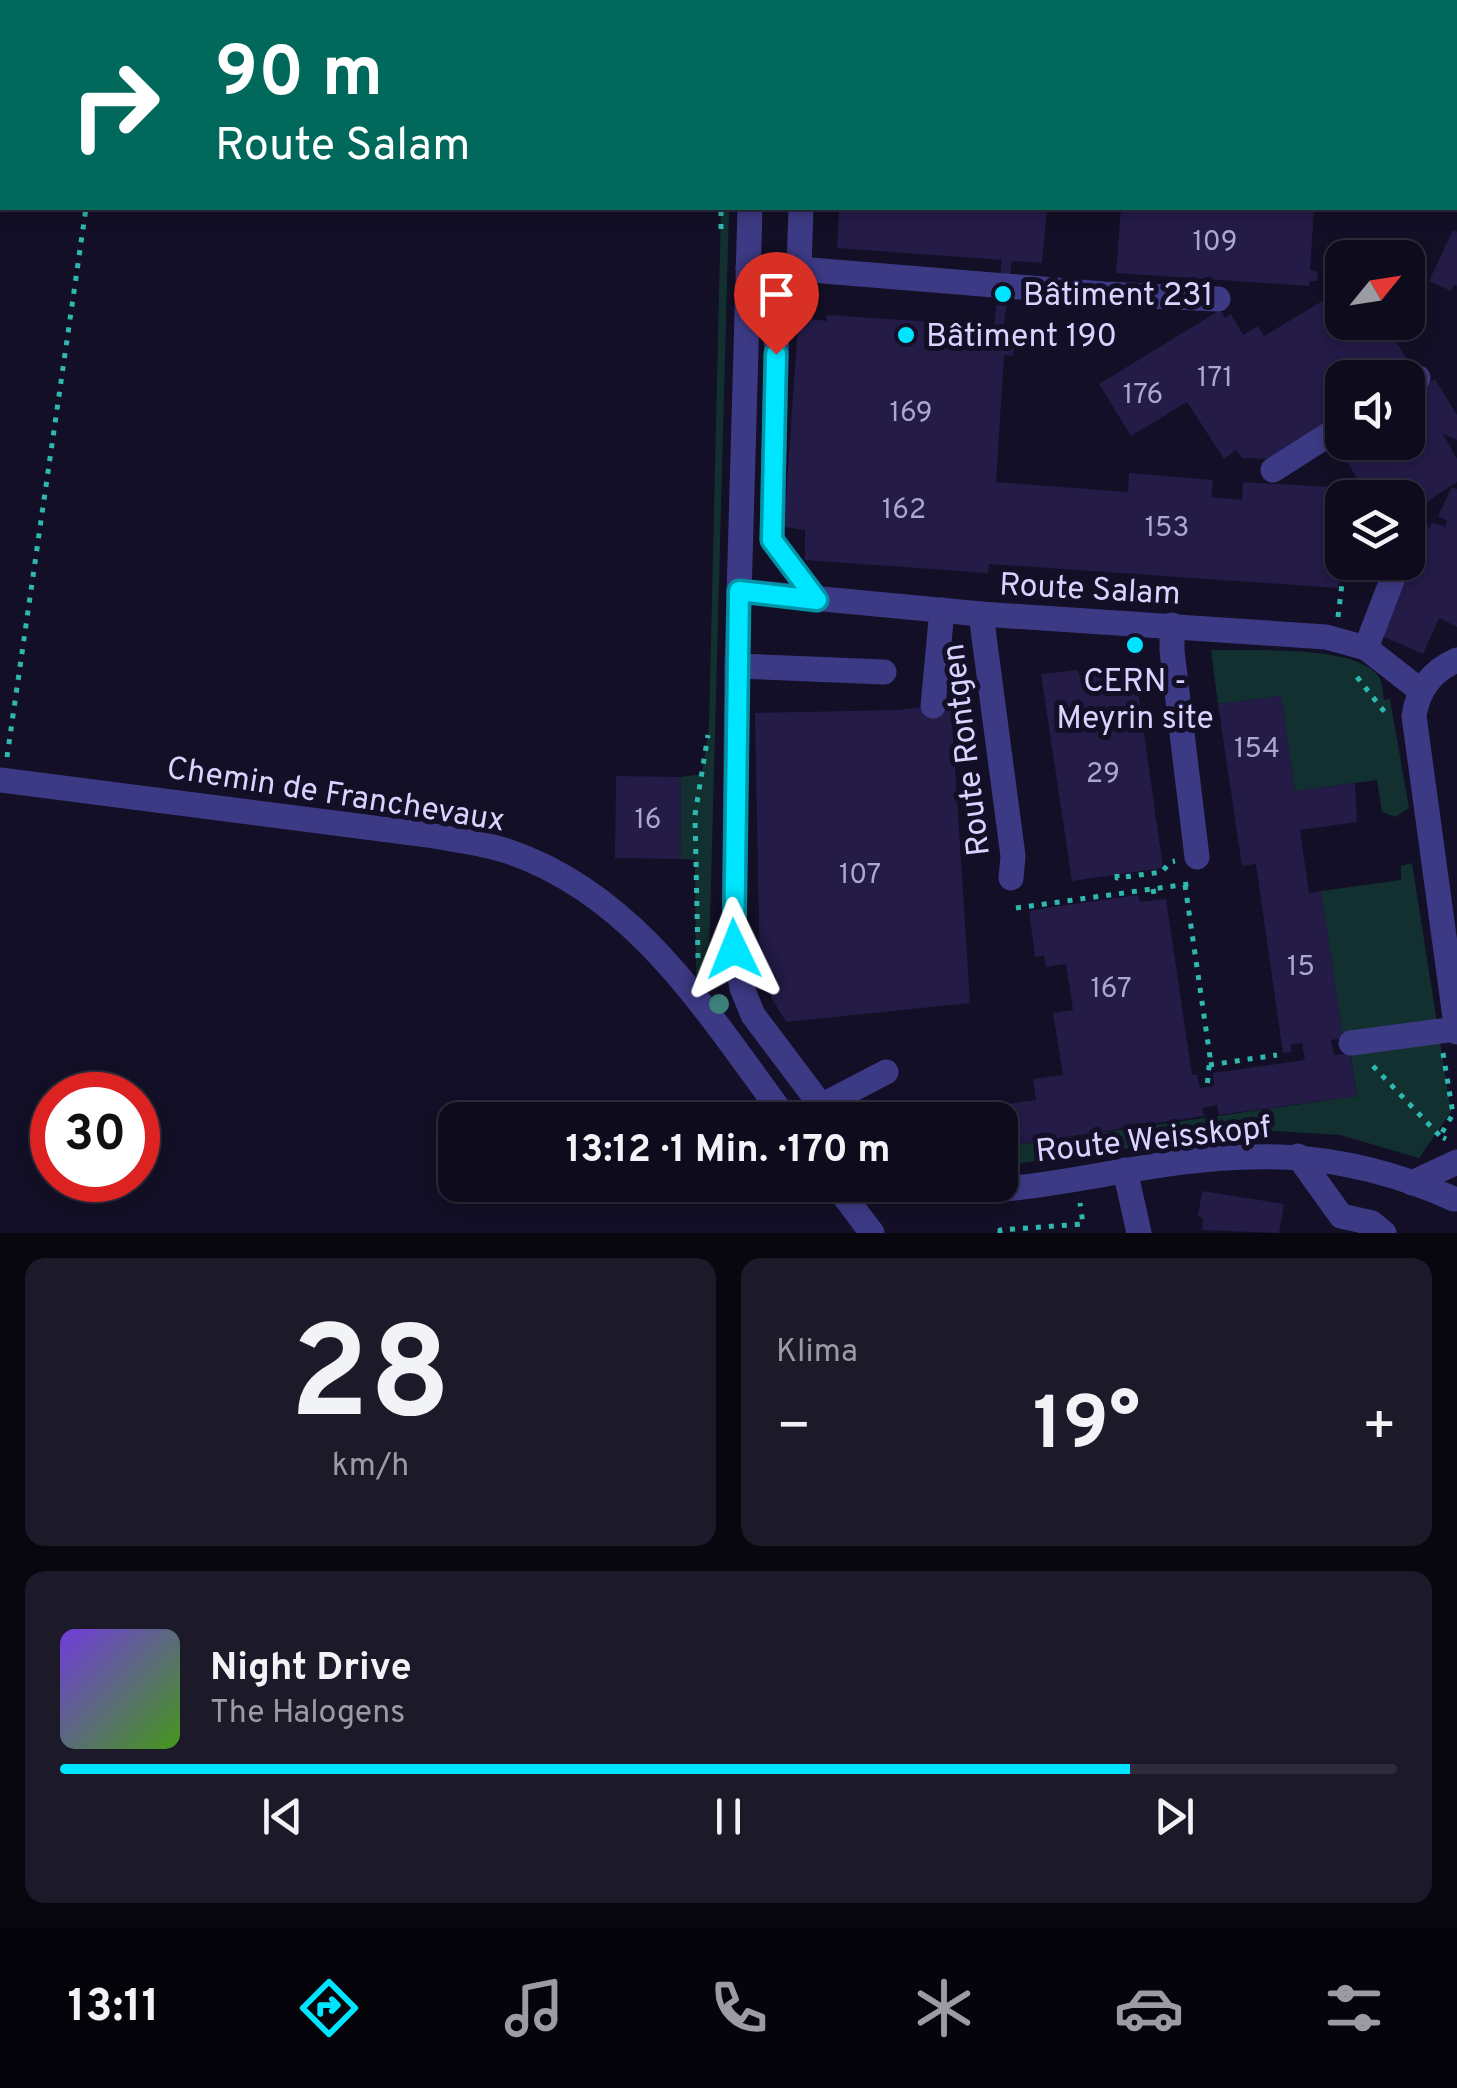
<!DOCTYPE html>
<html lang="de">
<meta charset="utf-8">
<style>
:root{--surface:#0e0b1c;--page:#1c1929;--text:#f1f3f6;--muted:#9b9ba3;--line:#2e2b3b;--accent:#00e5ff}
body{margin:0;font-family:Overpass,sans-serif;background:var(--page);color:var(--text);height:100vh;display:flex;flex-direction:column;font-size:38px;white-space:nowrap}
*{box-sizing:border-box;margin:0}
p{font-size:32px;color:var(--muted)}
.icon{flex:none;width:55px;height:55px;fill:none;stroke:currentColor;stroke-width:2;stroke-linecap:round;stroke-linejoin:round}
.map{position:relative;height:1233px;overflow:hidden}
.drawer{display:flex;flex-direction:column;gap:25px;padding:25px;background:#08060f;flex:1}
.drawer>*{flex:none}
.guide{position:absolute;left:0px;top:0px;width:1458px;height:210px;box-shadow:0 5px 15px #0003,0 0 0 2px var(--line);background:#00695c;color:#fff;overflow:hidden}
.needle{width:65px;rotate:60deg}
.buttons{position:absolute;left:1325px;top:240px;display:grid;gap:20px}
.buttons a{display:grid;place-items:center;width:100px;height:100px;border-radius:20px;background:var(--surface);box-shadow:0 5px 15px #0003,0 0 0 2px var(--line);font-size:50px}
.speed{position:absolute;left:30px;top:1072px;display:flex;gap:20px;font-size:50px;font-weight:700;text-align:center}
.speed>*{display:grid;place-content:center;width:130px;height:130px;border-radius:50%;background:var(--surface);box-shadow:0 5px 15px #0003,0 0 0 2px var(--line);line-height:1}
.speed .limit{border:15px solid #d22;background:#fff;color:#111}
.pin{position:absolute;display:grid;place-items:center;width:85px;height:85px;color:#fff;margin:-102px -42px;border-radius:50% 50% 50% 0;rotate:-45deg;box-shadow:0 0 10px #0007}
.pin .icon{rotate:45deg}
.me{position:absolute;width:110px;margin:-55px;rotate:358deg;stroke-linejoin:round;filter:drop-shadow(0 0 8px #0008)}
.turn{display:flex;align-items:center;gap:35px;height:210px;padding:0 50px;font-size:45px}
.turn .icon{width:130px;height:130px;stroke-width:2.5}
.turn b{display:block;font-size:70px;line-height:85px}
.big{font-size:75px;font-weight:700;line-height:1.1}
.drawer .widget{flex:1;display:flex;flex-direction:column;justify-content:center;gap:15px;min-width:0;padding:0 35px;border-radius:20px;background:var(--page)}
.drawer .dial{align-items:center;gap:0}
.dial b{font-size:130px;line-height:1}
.song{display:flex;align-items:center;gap:30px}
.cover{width:120px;height:120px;border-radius:15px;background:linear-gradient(135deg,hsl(260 70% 55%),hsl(100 70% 35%))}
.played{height:10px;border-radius:5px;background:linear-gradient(90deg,var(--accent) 80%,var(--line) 80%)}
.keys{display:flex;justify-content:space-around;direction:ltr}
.heat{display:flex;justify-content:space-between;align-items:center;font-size:55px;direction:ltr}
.drawer .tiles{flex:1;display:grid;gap:25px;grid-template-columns:1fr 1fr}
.widget:last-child{grid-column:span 2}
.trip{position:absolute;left:438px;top:1102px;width:580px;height:100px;border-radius:20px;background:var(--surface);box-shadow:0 5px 15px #0003,0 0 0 2px var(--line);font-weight:700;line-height:100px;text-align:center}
.tab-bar{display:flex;height:160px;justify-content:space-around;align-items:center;background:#06040b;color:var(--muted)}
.tab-bar .icon{width:70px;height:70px}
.tab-bar .current{color:var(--accent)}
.tab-bar b{font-size:45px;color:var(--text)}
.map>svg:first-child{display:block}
.green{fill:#12302f}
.building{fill:#241b47}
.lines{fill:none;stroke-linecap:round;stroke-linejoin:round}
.path{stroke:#2fb8b0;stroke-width:5;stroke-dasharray:5 8;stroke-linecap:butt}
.minor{stroke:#3d3a85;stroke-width:25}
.tree{fill:#3d827b}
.route-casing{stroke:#0095a6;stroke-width:25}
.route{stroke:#00e5ff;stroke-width:18}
.poi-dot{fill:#00e5ff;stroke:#130f26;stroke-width:4}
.labels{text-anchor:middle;stroke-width:10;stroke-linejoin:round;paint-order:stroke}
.number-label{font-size:28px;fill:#aca6d1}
.poi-label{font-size:32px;fill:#d9d4ff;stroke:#130f26;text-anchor:start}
.street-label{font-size:32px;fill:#d9d4ff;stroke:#130f26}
</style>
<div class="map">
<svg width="1457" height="1233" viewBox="0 0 1457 1233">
<rect width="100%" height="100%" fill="#130f26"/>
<g class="green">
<polygon points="721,208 729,208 708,996 696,980 695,860 680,859 681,777 702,774 709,726"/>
<path d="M1211 650C1249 651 1358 644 1379 677 1383 683 1383 693 1384 700L1390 699 1409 808 1395 817 1382 812 1377 780 1295 791 1281 696 1218 704Z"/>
<polygon points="1412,863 1451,1112 1419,1158 1340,1135 1260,1130 1000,1166 1000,1147 1357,1096 1348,1038 1343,1038 1321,891 1401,880 1401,866"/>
</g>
<g class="building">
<polygon points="823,208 1047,208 1042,263 1012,261 1003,331 1016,331 1013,356 1004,355 996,482 1128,492 1129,473 1213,480 1211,497 1242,500 1243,482 1349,488 1349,498 1342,498 1342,561 1338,588 989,564 988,573 805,560 805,530 784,527 797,339 801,318 827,321 827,315 994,326 1002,260 837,248 839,212 823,210"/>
<polygon points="1121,208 1314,210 1310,270 1318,272 1317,281 1310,281 1309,286 1116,273"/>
<polygon points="1453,230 1457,232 1457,286 1454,284 1451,291 1429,281"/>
<polygon points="1342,289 1342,322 1384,322 1413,369 1400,378 1342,378 1342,414 1270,459 1242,458 1236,450 1224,459 1187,402 1131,436 1099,384 1220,310 1225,318 1231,314 1243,335 1258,326 1264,336"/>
<polygon points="1435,379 1457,415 1457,440 1443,434 1457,459 1457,482 1408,514 1408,498 1369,498 1334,441 1342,435 1342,442 1408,442 1408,395"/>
<polygon points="1452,487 1457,489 1457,627 1439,618 1423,654 1380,635 1432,522 1445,527 1447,521 1438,516"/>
<polygon points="1134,662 1163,868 1072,881 1041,674 1078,670 1079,676 1099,673 1098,667"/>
<polygon points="1281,696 1295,791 1355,783 1357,822 1300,830 1309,893 1321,891 1343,1038 1331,1040 1334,1055 1350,1053 1357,1096 1219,1115 1217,1105 1202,1108 1204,1116 1000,1147 1000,1120 929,1120 928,1115 1036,1100 1033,1079 1063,1075 1053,1013 1073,1010 1066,964 1046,967 1044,956 1035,957 1029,911 1059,906 1138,895 1140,902 1166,899 1192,1075 1197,1075 1200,1088 1214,1086 1213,1073 1305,1060 1302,1043 1291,1045 1291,1052 1283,1053 1256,864 1242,866 1218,704"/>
<polygon points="951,704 970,1003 786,1022 760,978 755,713 898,710"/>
<polygon points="616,776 681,777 680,859 615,858"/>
<polygon points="1202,1191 1284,1204 1279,1233 1202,1230 1203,1218 1198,1216"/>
</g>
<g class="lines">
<g class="path">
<polyline points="116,2 116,0"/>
<polyline points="726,2 726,0"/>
<polyline points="721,229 721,208"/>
<polyline points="1338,617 1343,575"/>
<polyline points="1357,677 1387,715"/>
<polyline points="7,757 86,208"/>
<polyline points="1117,874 1117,878 1162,872 1170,862 1175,861"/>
<polyline points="1185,885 1210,1057 1207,1087"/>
<polyline points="1153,889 1155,900"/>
<polyline points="1016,908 1195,883"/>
<polyline points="698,958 695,815 708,735"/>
<polyline points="1443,1053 1453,1114 1440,1136 1446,1139"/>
<polyline points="1209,1065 1277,1055"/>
<polyline points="1373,1066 1440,1136"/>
<polyline points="1000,1233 1000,1230 1083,1224 1080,1203"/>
</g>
<g class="minor">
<polyline points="755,2 755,0"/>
<polyline points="814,2 814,0"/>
<polyline points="750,208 737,666 734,949 742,988 753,1015 832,1120"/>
<polyline points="748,268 799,269 1104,294 1218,299"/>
<polyline points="799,269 801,208"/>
<polyline points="777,320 772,540 817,600"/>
<polyline points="1408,384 1418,378"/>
<polyline points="1273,470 1342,426"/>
<polyline points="1408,543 1415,528"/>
<polyline points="739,591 981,614 1326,637 1366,648 1421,691"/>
<polyline points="981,614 1013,856 1011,878"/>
<polyline points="1172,625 1172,651 1197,857"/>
<polyline points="1366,648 1399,562"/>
<path d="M1457 660C1432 671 1418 689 1414 716L1457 1032"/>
<polyline points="737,666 884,672"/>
<polyline points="933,706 942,610"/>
<path d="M0 780 428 835C455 840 484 843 510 852 638 896 710 1017 787 1120"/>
<polyline points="1351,1043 1457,1029"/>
<polyline points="821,1106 886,1072"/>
<polyline points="1298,1156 1341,1216 1372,1223 1384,1233"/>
<polyline points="1125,1170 1139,1233"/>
<polyline points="1412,1183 1457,1162"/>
<polyline points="836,1185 872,1233"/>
<path d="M914 1185C981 1199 1052 1183 1118 1172 1244 1150 1335 1146 1454 1199"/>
</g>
</g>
<circle class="tree" cx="719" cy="1004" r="10"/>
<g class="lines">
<g class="route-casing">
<polyline id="route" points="734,949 739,591 817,600 772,540 776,354"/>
</g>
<use href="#route" class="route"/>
</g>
<g class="poi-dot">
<circle cx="1003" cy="294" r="10"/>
<circle cx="906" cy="335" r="10"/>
<circle cx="1135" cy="645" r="10"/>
</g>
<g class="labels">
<g class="number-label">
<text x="1215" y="250">109</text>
<text x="1215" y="386">171</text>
<text x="1143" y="403">176</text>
<text x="911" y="421">169</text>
<text x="904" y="518">162</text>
<text x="1167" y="536">153</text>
<text x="1257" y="757">154</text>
<text x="1103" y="782">29</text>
<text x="648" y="828">16</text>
<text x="860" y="883">107</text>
<text x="1301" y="975">15</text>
<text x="1111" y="997">167</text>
</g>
<g class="poi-label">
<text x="1023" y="305">Bâtiment 231</text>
<text x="926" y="346">Bâtiment 190</text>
<text x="1135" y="691" text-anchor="middle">CERN -<tspan x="1135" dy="37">Meyrin site</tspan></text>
</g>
<g class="street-label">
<text transform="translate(1090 588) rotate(3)" y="11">Route Salam</text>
<text transform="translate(965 750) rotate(-97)" y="11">Route Rontgen</text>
<text transform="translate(336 793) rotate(9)" y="11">Chemin de Franchevaux</text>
<text transform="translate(1153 1138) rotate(-6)" y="11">Route Weisskopf</text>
</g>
</g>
</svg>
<div class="buttons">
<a><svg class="needle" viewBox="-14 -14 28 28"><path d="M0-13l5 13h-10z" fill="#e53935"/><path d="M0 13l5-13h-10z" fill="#9b9ba3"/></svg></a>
<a><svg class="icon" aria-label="sound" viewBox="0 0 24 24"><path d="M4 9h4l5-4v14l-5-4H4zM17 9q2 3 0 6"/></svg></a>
<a><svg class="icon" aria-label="layers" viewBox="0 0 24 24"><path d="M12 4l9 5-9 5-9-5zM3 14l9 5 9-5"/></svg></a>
</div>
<div class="speed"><div class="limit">30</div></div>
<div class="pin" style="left:776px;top:354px;background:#d93025"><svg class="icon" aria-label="arrive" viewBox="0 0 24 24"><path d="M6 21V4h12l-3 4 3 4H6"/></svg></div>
<svg class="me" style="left:734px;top:949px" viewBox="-20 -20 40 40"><path d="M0-17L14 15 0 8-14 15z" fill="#00e5ff" stroke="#fff" stroke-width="4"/></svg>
<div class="trip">13:12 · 1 Min. · 170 m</div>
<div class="guide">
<div class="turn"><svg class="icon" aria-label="right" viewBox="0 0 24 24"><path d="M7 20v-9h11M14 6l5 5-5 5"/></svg><div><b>90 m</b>Route Salam</div></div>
</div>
</div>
<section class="drawer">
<div class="tiles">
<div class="widget dial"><b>28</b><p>km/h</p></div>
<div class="widget"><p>Klima</p>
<div class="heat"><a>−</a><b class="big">19°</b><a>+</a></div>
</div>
<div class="widget">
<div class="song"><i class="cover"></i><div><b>Night Drive</b><p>The Halogens</p></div></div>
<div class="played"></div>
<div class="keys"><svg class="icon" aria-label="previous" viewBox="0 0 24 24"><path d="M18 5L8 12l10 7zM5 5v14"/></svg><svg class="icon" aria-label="pause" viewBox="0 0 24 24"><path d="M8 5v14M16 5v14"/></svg><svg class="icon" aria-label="next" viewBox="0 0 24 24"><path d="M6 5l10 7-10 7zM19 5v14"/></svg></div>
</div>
</div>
</section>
<nav class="tab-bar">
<b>13:11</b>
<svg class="icon current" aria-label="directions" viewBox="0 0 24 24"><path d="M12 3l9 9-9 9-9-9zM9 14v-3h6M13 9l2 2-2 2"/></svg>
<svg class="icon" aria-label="music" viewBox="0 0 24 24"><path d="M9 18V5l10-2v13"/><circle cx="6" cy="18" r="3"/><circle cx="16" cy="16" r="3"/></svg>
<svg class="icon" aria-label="phone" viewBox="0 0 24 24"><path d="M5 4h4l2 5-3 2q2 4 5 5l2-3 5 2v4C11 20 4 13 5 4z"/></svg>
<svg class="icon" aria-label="climate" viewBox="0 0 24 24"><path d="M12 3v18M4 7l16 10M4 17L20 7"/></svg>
<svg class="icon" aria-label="car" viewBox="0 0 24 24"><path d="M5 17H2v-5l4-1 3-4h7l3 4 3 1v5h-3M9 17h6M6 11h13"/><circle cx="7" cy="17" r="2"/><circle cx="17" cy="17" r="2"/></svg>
<svg class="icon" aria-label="filters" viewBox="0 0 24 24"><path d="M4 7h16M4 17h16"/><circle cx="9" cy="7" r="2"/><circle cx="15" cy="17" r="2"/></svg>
</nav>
